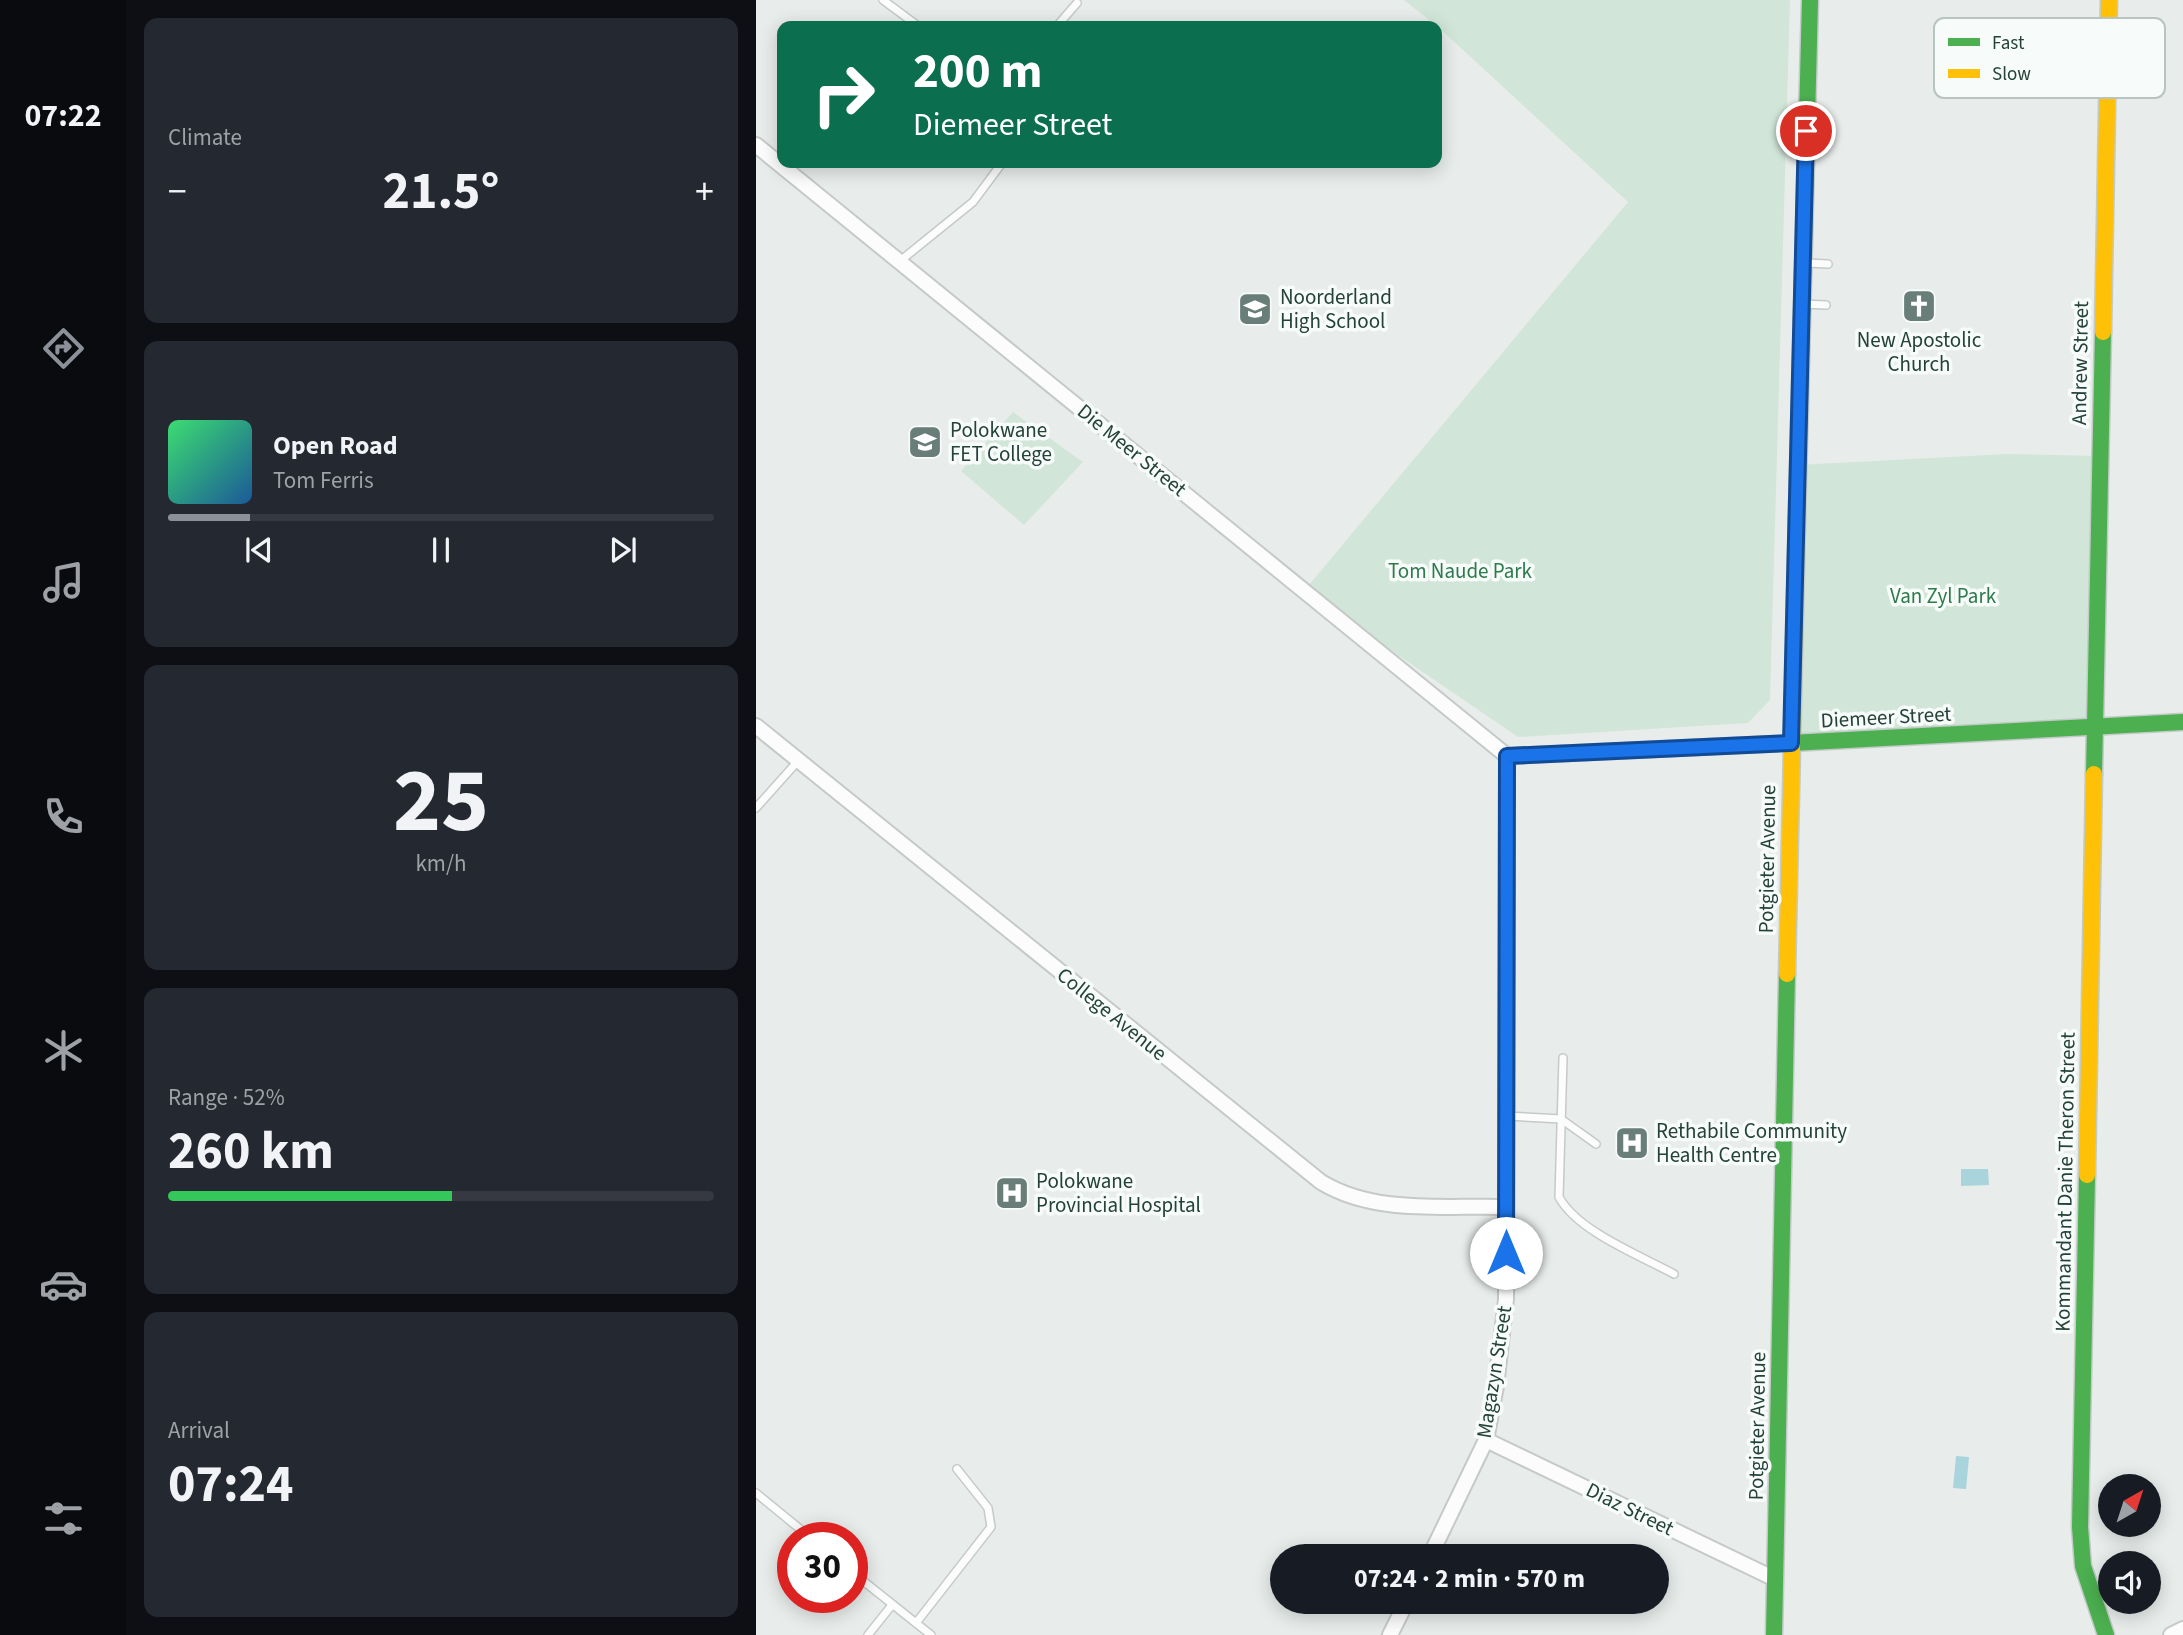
<!DOCTYPE html>
<meta charset="utf-8">
<style>
:root{--surface:#171b24;--page:#242831;--text:#f1f3f6;--muted:#9ea1a6;--line:#363941;--accent:#8c9099}
body{margin:0;font-family:"Source Sans 3",sans-serif;background:var(--page);color:var(--text);height:100vh;display:flex;flex-direction:column;font-size:26px;white-space:nowrap}
*{box-sizing:border-box;margin:0}
p{font-size:23px;color:var(--muted)}
.icon{flex:none;width:38px;height:38px;fill:none;stroke:currentColor;stroke-width:2;stroke-linecap:round;stroke-linejoin:round}
.map{position:relative;flex:1;overflow:hidden}
.sheet{display:flex;flex-direction:column;gap:18px;padding:18px;background:#0d0f14;width:630px}
.sheet>*{flex:none}
.top-card{position:absolute;left:21px;top:21px;width:665px;height:147px;border-radius:14px;box-shadow:0 4px 18px #0003;background:#0b6e4f;color:#fff;overflow:hidden}
.needle{width:46px;rotate:39deg}
.buttons{position:absolute;left:1342px;top:1474px;display:grid;gap:14px}
.buttons a{display:grid;place-items:center;width:63px;height:63px;border-radius:50%;background:var(--surface);box-shadow:0 4px 18px #0003;font-size:35px}
.speed{position:absolute;left:21px;top:1522px;display:flex;gap:14px;font-size:35px;font-weight:700;text-align:center}
.speed>*{display:grid;place-content:center;width:91px;height:91px;border-radius:50%;background:var(--surface);box-shadow:0 4px 18px #0003;line-height:1}
.speed .limit{border:10px solid #d22;background:#fff;color:#111}
.pin{position:absolute;display:grid;place-items:center;width:60px;height:60px;color:#fff;margin:-30px;border:4px solid #fff;border-radius:50%;box-shadow:0 2px 7px #0007}
.me{position:absolute;width:77px;margin:-38px;rotate:0deg;stroke-linejoin:round;filter:drop-shadow(0 0 5px #0008)}
.turn{display:flex;align-items:center;gap:24px;height:147px;padding:0 21px;font-size:32px}
.turn .icon{width:91px;height:91px;stroke-width:2.5}
.turn b{display:block;font-size:49px;line-height:60px}
.big{font-size:52px;font-weight:700;line-height:1.1}
.sheet .card{flex:1;display:flex;flex-direction:column;justify-content:center;gap:10px;min-width:0;padding:0 24px;border-radius:14px;background:var(--page)}
.sheet .dial{align-items:center;gap:0}
.dial b{font-size:91px;line-height:1}
.song{display:flex;align-items:center;gap:21px}
.cover{width:84px;height:84px;border-radius:10px;background:linear-gradient(135deg,hsl(140 70% 55%),hsl(210 70% 35%))}
.played{height:7px;border-radius:4px;background:linear-gradient(90deg,var(--accent) 15%,var(--line) 15%)}
.keys{display:flex;justify-content:space-around;direction:ltr}
.heat{display:flex;justify-content:space-between;align-items:center;font-size:38px;direction:ltr}
.charge{height:10px;border-radius:5px;background:linear-gradient(90deg,#34c759 52%,var(--line) 0)}
.trip{position:absolute;left:514px;top:1544px;width:399px;height:70px;border-radius:35px;background:var(--surface);box-shadow:0 4px 18px #0003;font-weight:700;line-height:70px;text-align:center}
main{display:flex;flex:1;min-height:0}
.tab-bar{display:flex;flex-direction:column;width:126px;justify-content:space-around;align-items:center;background:#090b0e;color:var(--muted)}
.tab-bar .icon{width:49px;height:49px}
.tab-bar .current{color:var(--accent)}
.tab-bar b{font-size:32px;color:var(--text)}
.map>svg:first-child{display:block}
.green{fill:#d1e6d8}
.water{fill:#a9d4db}
.lines{fill:none;stroke-linecap:round;stroke-linejoin:round}
.lane-casing{stroke:#c5cac8;stroke-width:10}
.street-casing{stroke:#c5cac8;stroke-width:18}
.fast-casing{stroke:#c3cbc8;stroke-width:19}
.slow-casing{stroke:#c3cbc8;stroke-width:19}
.lane{stroke:#fcfcfc;stroke-width:7}
.street{stroke:#fcfcfc;stroke-width:14}
.fast{stroke:#4caf50;stroke-width:16}
.slow{stroke:#ffc107;stroke-width:16}
.route-casing{stroke:#114b97;stroke-width:18}
.route{stroke:#1a73e8;stroke-width:12}
.labels{text-anchor:middle;stroke-width:7;stroke-linejoin:round;paint-order:stroke}
.poi-label{font-size:21px;fill:#24423a;stroke:#f7fbf9;text-anchor:start}
.street-label{font-size:21px;fill:#24423a;stroke:#f7fbf9}
.park-label{font-size:21px;fill:#2d7a4b;stroke:#f7fbf9}
.key{fill:#f7fbf9;stroke:#b8c4c0;stroke-width:2}
.key-label{font-size:19px;fill:#24423a}
</style>
<main>
<nav class="tab-bar">
<b>07:22</b>
<svg class="icon current" aria-label="directions" viewBox="0 0 24 24"><path d="M12 3l9 9-9 9-9-9zM9 14v-3h6M13 9l2 2-2 2"/></svg>
<svg class="icon" aria-label="music" viewBox="0 0 24 24"><path d="M9 18V5l10-2v13"/><circle cx="6" cy="18" r="3"/><circle cx="16" cy="16" r="3"/></svg>
<svg class="icon" aria-label="phone" viewBox="0 0 24 24"><path d="M5 4h4l2 5-3 2q2 4 5 5l2-3 5 2v4C11 20 4 13 5 4z"/></svg>
<svg class="icon" aria-label="climate" viewBox="0 0 24 24"><path d="M12 3v18M4 7l16 10M4 17L20 7"/></svg>
<svg class="icon" aria-label="car" viewBox="0 0 24 24"><path d="M5 17H2v-5l4-1 3-4h7l3 4 3 1v5h-3M9 17h6M6 11h13"/><circle cx="7" cy="17" r="2"/><circle cx="17" cy="17" r="2"/></svg>
<svg class="icon" aria-label="filters" viewBox="0 0 24 24"><path d="M4 7h16M4 17h16"/><circle cx="9" cy="7" r="2"/><circle cx="15" cy="17" r="2"/></svg>
</nav>
<section class="sheet">
<div class="card"><p>Climate</p>
<div class="heat"><a>−</a><b class="big">21.5°</b><a>+</a></div>
</div>
<div class="card">
<div class="song"><i class="cover"></i><div><b>Open Road</b><p>Tom Ferris</p></div></div>
<div class="played"></div>
<div class="keys"><svg class="icon" aria-label="previous" viewBox="0 0 24 24"><path d="M18 5L8 12l10 7zM5 5v14"/></svg><svg class="icon" aria-label="pause" viewBox="0 0 24 24"><path d="M8 5v14M16 5v14"/></svg><svg class="icon" aria-label="next" viewBox="0 0 24 24"><path d="M6 5l10 7-10 7zM19 5v14"/></svg></div>
</div>
<div class="card dial"><b>25</b><p>km/h</p></div>
<div class="card"><p>Range · 52%</p><b class="big">260 km</b><div class="charge"></div></div>
<div class="card"><p>Arrival</p><b class="big">07:24</b></div>
</section>
<div class="map">
<svg width="1427" height="1635" viewBox="0 0 1427 1635">
<rect width="100%" height="100%" fill="#e8edeb"/>
<g class="green">
<polygon points="648,0 1034,0 1014,700 992,723 762,737 548,591 872,202 681,26"/>
<polygon points="257,412 327,462 268,525 205,471"/>
<polygon points="1251,454 1344,456 1338,727 1035,743 1041,465"/>
</g>
<g class="water">
<polygon points="1205,1169 1232,1169 1233,1185 1205,1186"/>
<polygon points="1200,1456 1213,1457 1210,1489 1197,1488"/>
</g>
<g class="lines">
<g class="lane-casing">
<g id="lane">
<polyline points="127,0 162,26"/>
<polyline points="301,26 321,3"/>
<polyline points="144,261 217,202 246,163"/>
<polyline points="1050,263 1072,264"/>
<polyline points="1046,304 1070,305"/>
<polyline points="0,808 42,761"/>
<path d="M807 1058 803 1197C821 1231 885 1256 918 1274"/>
<polyline points="751,1116 805,1119 840,1144"/>
<polyline points="0,1493 55,1538"/>
<polyline points="96,1572 175,1635"/>
<polyline points="160,1623 235,1527 232,1508 201,1469"/>
<polyline points="112,1635 136,1605"/>
</g>
</g>
<g class="street-casing">
<g id="street">
<polyline points="0,145 751,756"/>
<path d="M0 726 565 1182C619 1215 689 1205 750 1207"/>
<polyline points="751,756 1035,743"/>
<polyline points="730,1440 1019,1579"/>
<polyline points="674,1556 730,1440 740,1386 750,1299 751,756"/>
<polyline points="634,1635 651,1601"/>
<polyline points="1415,1635 1427,1629"/>
</g>
</g>
<g class="fast-casing">
<g id="fast">
<polyline points="1041,518 1054,0"/>
<polyline points="1035,743 1427,722"/>
<polyline points="1338,774 1347,332"/>
<polyline points="1331,1175 1324,1527 1327,1566 1350,1635"/>
<polyline points="1018,1635 1031,974"/>
</g>
</g>
<g class="slow-casing">
<g id="slow">
<polyline points="1347,332 1353,0"/>
<polyline points="1031,974 1041,518"/>
<polyline points="1331,1175 1338,774"/>
</g>
</g>
<use href="#lane" class="lane"/>
<use href="#street" class="street"/>
<use href="#fast" class="fast"/>
<use href="#slow" class="slow"/>
</g>
<g class="lines">
<g class="route-casing">
<polyline id="route" points="750,1253 751,756 1035,743 1050,131"/>
</g>
<use href="#route" class="route"/>
</g>
<defs>
<g id="church-square" transform="scale(1.75)"><rect x="-9" y="-9" width="18" height="18" rx="4" fill="#697e78" stroke="#f7fbf9"/><path d="M-1.2-6h2.4v3.5h3.3v2.4h-3.3V6h-2.4V-.1h-3.3v-2.4h3.3Z" fill="#fff"/></g>
<g id="school-square" transform="scale(1.75)"><rect x="-9" y="-9" width="18" height="18" rx="4" fill="#697e78" stroke="#f7fbf9"/><path d="M0-5L7-2L0 1L-7-2ZM-4 1L0 2.5L4 1V4Q0 6-4 4Z" fill="#fff"/></g>
<g id="university-square" transform="scale(1.75)"><rect x="-9" y="-9" width="18" height="18" rx="4" fill="#697e78" stroke="#f7fbf9"/><path d="M0-5L7-2L0 1L-7-2ZM-4 1L0 2.5L4 1V4Q0 6-4 4Z" fill="#fff"/></g>
<g id="hospital-square" transform="scale(1.75)"><rect x="-9" y="-9" width="18" height="18" rx="4" fill="#697e78" stroke="#f7fbf9"/><path d="M-5-5h3v3.5h4V-5h3V5h-3V1.5h-4V5h-3Z" fill="#fff"/></g>
</defs>
<g fill-rule="evenodd">
<use href="#church-square" x="1163" y="306"/>
<use href="#school-square" x="499" y="309"/>
<use href="#university-square" x="169" y="442"/>
<use href="#hospital-square" x="876" y="1143"/>
<use href="#hospital-square" x="256" y="1193"/>
</g>
<g class="labels">
<g class="poi-label">
<text x="524" y="304">Noorderland<tspan x="524" dy="24">High School</tspan></text>
<text x="1163" y="347" text-anchor="middle">New Apostolic<tspan x="1163" dy="24">Church</tspan></text>
<text x="194" y="437">Polokwane<tspan x="194" dy="24">FET College</tspan></text>
<text x="900" y="1138">Rethabile Community<tspan x="900" dy="24">Health Centre</tspan></text>
<text x="280" y="1188">Polokwane<tspan x="280" dy="24">Provincial Hospital</tspan></text>
</g>
<g class="street-label">
<text transform="translate(1324 363) rotate(-89)" y="7">Andrew Street</text>
<text transform="translate(376 450) rotate(39)" y="7">Die Meer Street</text>
<text transform="translate(1130 717) rotate(-3)" y="7">Diemeer Street</text>
<text transform="translate(1011 859) rotate(-89)" y="7">Potgieter Avenue</text>
<text transform="translate(356 1014) rotate(39)" y="7">College Avenue</text>
<text transform="translate(1309 1182) rotate(-89)" y="7">Kommandant Danie Theron Street</text>
<text transform="translate(738 1372) rotate(-81)" y="7">Magazyn Street</text>
<text transform="translate(1001 1426) rotate(-89)" y="7">Potgieter Avenue</text>
<text transform="translate(874 1509) rotate(26)" y="7">Diaz Street</text>
</g>
<g class="park-label">
<text x="704" y="578">Tom Naude Park</text>
<text x="1187" y="603">Van Zyl Park</text>
</g>
</g>
<rect x="1178" y="18" width="231" height="80" rx="10" class="key"/>
<rect x="1192" y="38" width="32" height="8" fill="#4caf50"/>
<rect x="1192" y="69" width="32" height="9" fill="#ffc107"/>
<g class="key-label">
<text x="1236" y="49">Fast</text>
<text x="1236" y="80">Slow</text>
</g>
</svg>
<div class="buttons">
<a><svg class="needle" viewBox="-14 -14 28 28"><path d="M0-13l5 13h-10z" fill="#e53935"/><path d="M0 13l5-13h-10z" fill="#9ea1a6"/></svg></a>
<a><svg class="icon" aria-label="sound" viewBox="0 0 24 24"><path d="M4 9h4l5-4v14l-5-4H4zM17 9q2 3 0 6"/></svg></a>
</div>
<div class="speed"><div class="limit">30</div></div>
<div class="pin" style="left:1050px;top:131px;background:#d93025"><svg class="icon" aria-label="arrive" viewBox="0 0 24 24"><path d="M6 21V4h12l-3 4 3 4H6"/></svg></div>
<svg class="me" style="left:750px;top:1253px" viewBox="-20 -20 40 40"><circle r="19" fill="#fff"/><path d="M0-13L10 11 0 6-10 11z" fill="#1a73e8"/></svg>
<div class="trip">07:24 · 2 min · 570 m</div>
<div class="top-card">
<div class="turn"><svg class="icon" aria-label="right" viewBox="0 0 24 24"><path d="M7 20v-9h11M14 6l5 5-5 5"/></svg><div><b>200 m</b>Diemeer Street</div></div>
</div>
</div>
</main>
